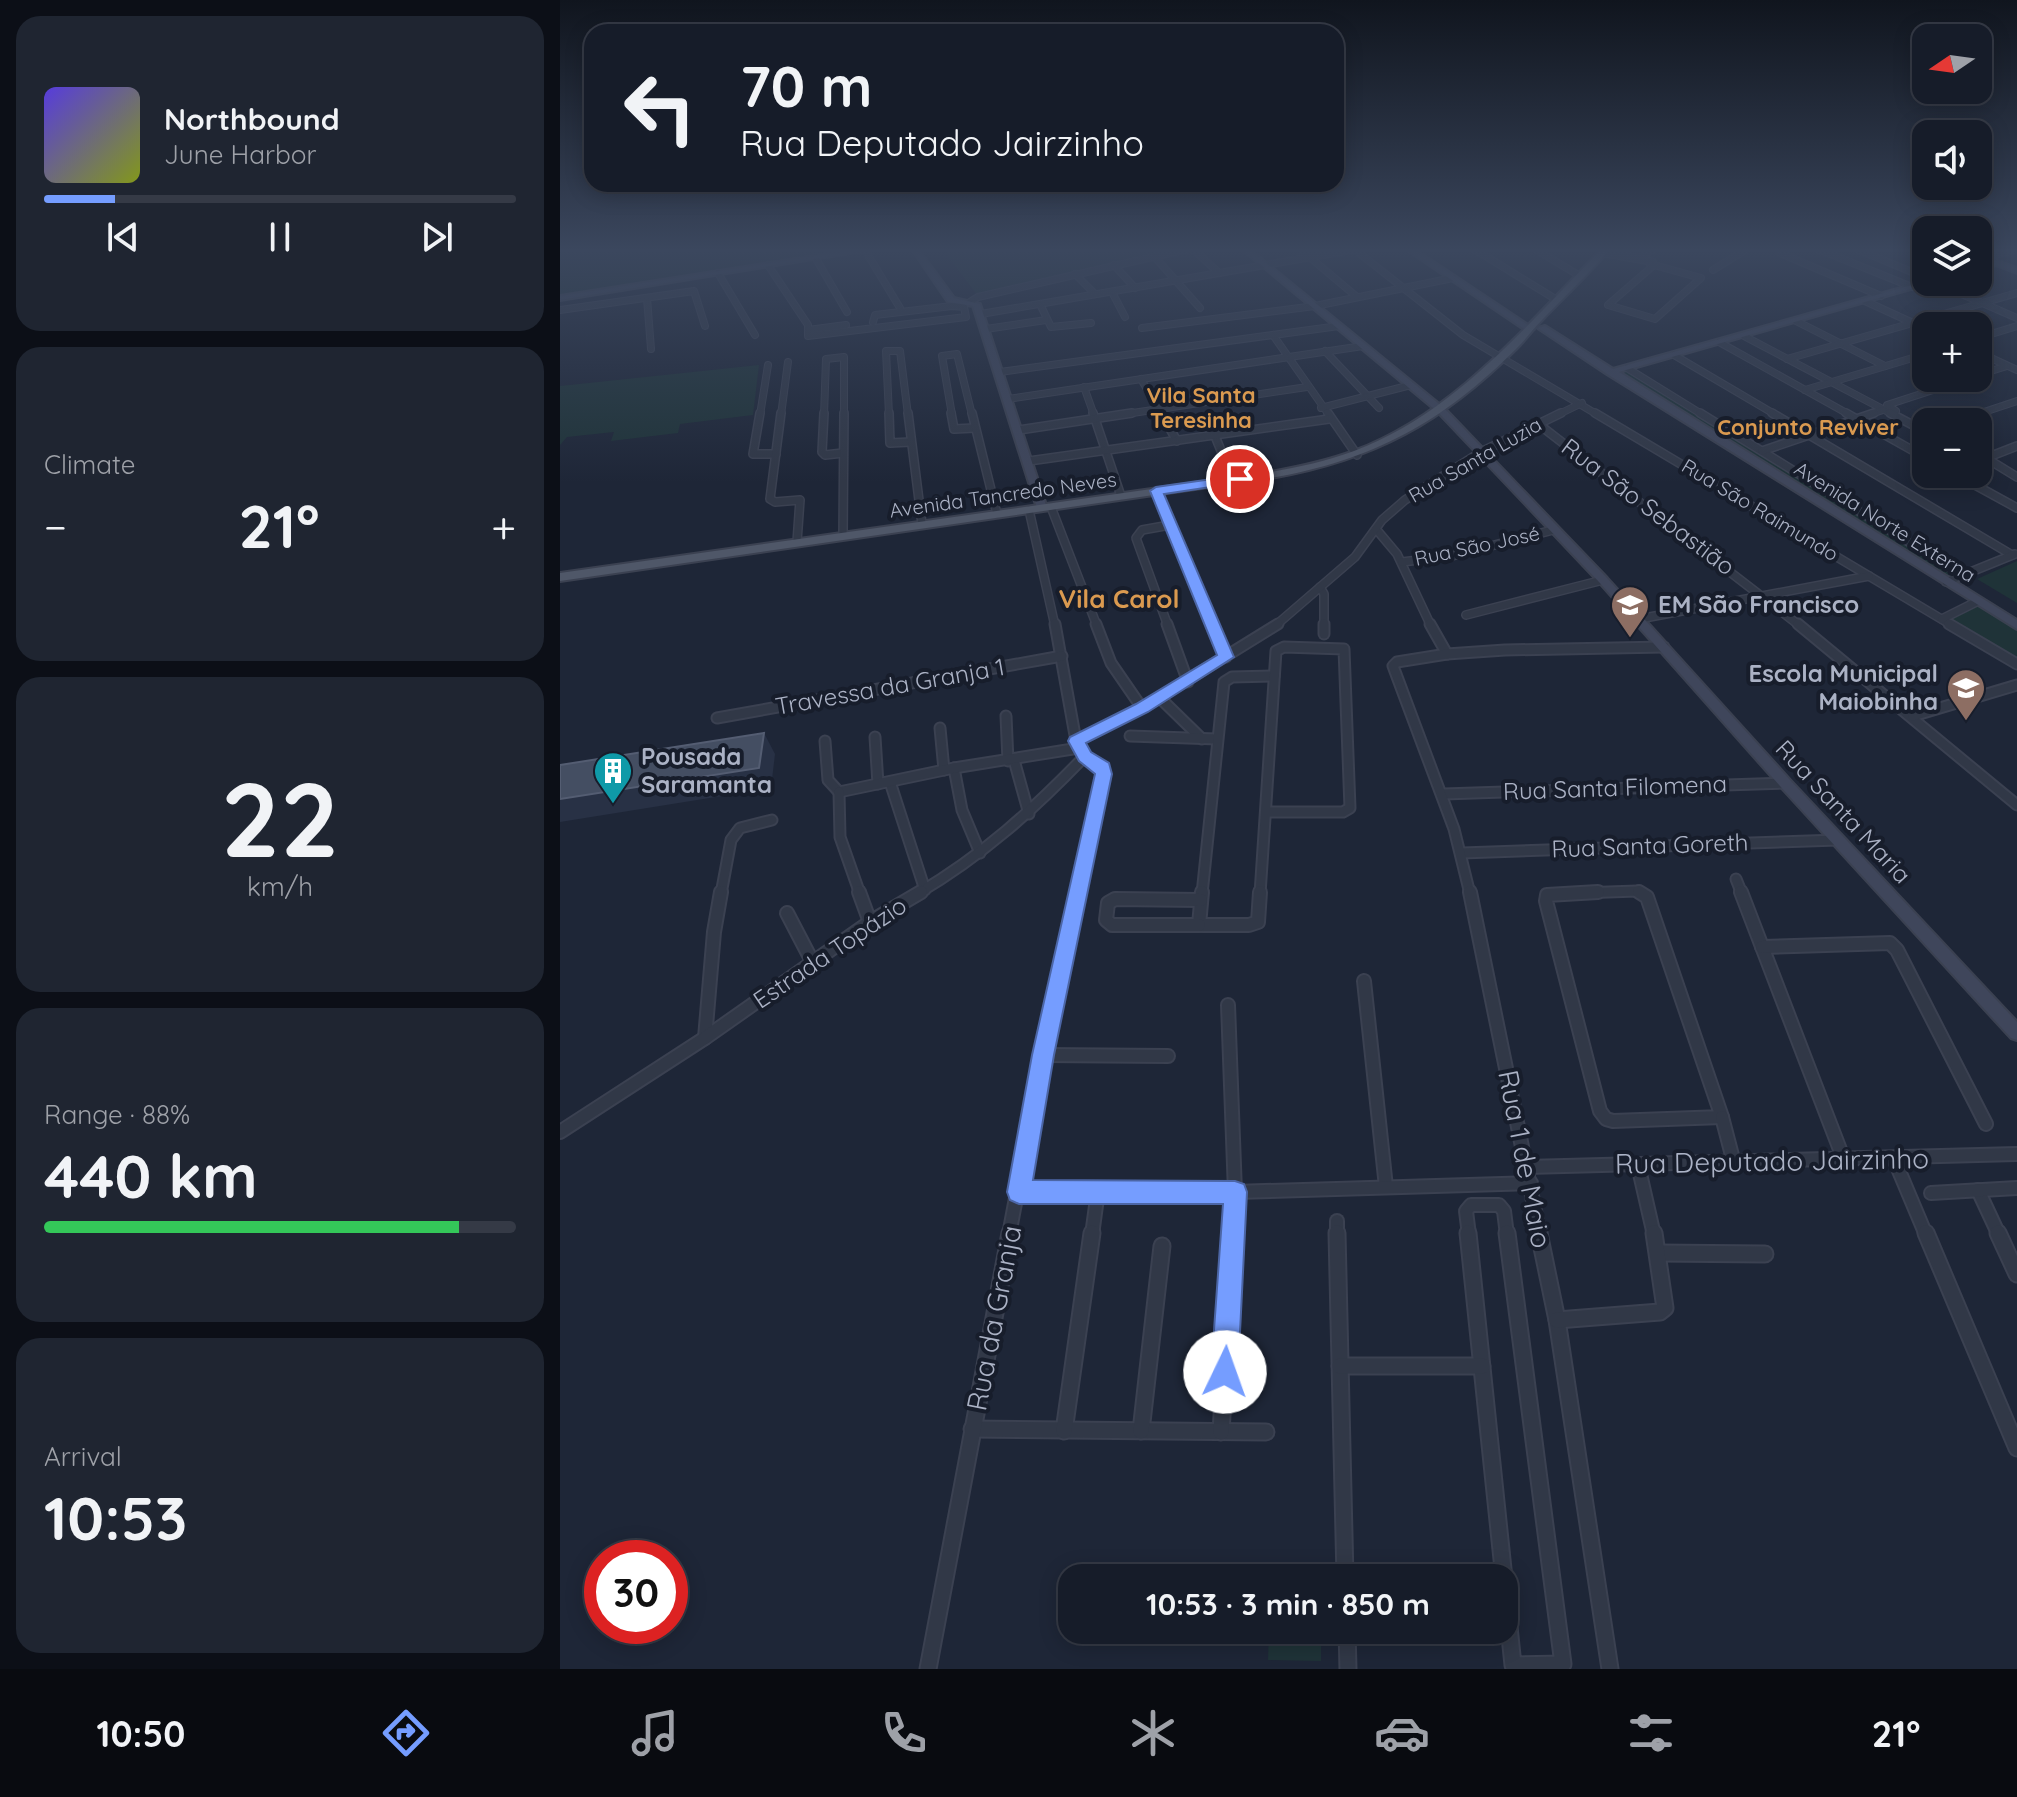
<!DOCTYPE html>
<meta charset="utf-8">
<style>
:root{--surface:#161c29;--page:#1f2531;--text:#f1f3f6;--muted:#9ea1a8;--line:#353a46;--accent:#759dff}
body{margin:0;font-family:Quicksand,sans-serif;background:var(--page);color:var(--text);height:100vh;display:flex;flex-direction:column;font-size:30px;white-space:nowrap}
*{box-sizing:border-box;margin:0}
p{font-size:26px;color:var(--muted)}
.icon{flex:none;width:44px;height:44px;fill:none;stroke:currentColor;stroke-width:2;stroke-linecap:round;stroke-linejoin:round}
.map{position:relative;flex:1;overflow:hidden}
.side{display:flex;flex-direction:column;gap:16px;padding:16px;background:#0c0f17;width:560px}
.side>*{flex:none}
.banner{position:absolute;left:24px;top:24px;width:760px;height:168px;border-radius:24px;box-shadow:0 4px 20px #0003,0 0 0 2px var(--line);background:#161c29;color:var(--text);overflow:hidden}
.needle{width:52px;rotate:257deg}
.fabs{position:absolute;left:1352px;top:24px;display:grid;gap:16px}
.fabs a{display:grid;place-items:center;width:80px;height:80px;border-radius:16px;background:var(--surface);box-shadow:0 4px 20px #0003,0 0 0 2px var(--line);font-size:40px}
.speed{position:absolute;left:24px;top:1540px;display:flex;gap:16px;font-size:40px;font-weight:700;text-align:center}
.speed>*{display:grid;place-content:center;width:104px;height:104px;border-radius:50%;background:var(--surface);box-shadow:0 4px 20px #0003,0 0 0 2px var(--line);line-height:1}
.speed .limit{border:12px solid #d22;background:#fff;color:#111}
.pin{position:absolute;display:grid;place-items:center;width:68px;height:68px;color:#fff;margin:-34px;border:4px solid #fff;border-radius:50%;box-shadow:0 2px 8px #0007}
.me{position:absolute;width:88px;margin:-44px;rotate:3deg;stroke-linejoin:round;filter:drop-shadow(0 0 6px #0008)}
.turn{display:flex;align-items:center;gap:28px;height:168px;padding:0 24px;font-size:36px}
.turn .icon{width:104px;height:104px;stroke-width:2.5}
.turn b{display:block;font-size:56px;line-height:68px}
.big{font-size:60px;font-weight:700;line-height:1.1}
.side .tile{flex:1;display:flex;flex-direction:column;justify-content:center;gap:12px;min-width:0;padding:0 28px;border-radius:24px;background:var(--page)}
.side .dial{align-items:center;gap:0}
.dial b{font-size:104px;line-height:1}
.song{display:flex;align-items:center;gap:24px}
.cover{width:96px;height:96px;border-radius:12px;background:linear-gradient(135deg,hsl(250 70% 55%),hsl(70 70% 35%))}
.played{height:8px;border-radius:4px;background:linear-gradient(90deg,var(--accent) 15%,var(--line) 15%)}
.keys{display:flex;justify-content:space-around;direction:ltr}
.heat{display:flex;justify-content:space-between;align-items:center;font-size:44px;direction:ltr}
.charge{height:12px;border-radius:6px;background:linear-gradient(90deg,#34c759 88%,var(--line) 0)}
.trip{position:absolute;left:498px;top:1564px;width:460px;height:80px;border-radius:24px;background:var(--surface);box-shadow:0 4px 20px #0003,0 0 0 2px var(--line);font-weight:700;line-height:80px;text-align:center}
.menu{display:flex;height:128px;justify-content:space-around;align-items:center;background:#090b10;color:var(--muted)}
.menu .icon{width:56px;height:56px}
.menu .selected{color:var(--accent)}
.menu b{font-size:36px;color:var(--text)}
main{display:flex;flex:1;min-height:0}
.map>svg:first-child{display:block}
.green{fill:#1f3338}
.lines{fill:none;stroke-linecap:round;stroke-linejoin:round}
.street-far4-casing{stroke:#3b4151;stroke-width:8}
.street-far3-casing{stroke:#3b4151;stroke-width:10}
.street-far2-casing{stroke:#3b4151;stroke-width:13}
.street-far1-casing{stroke:#3b4151;stroke-width:16}
.street-casing{stroke:#3b4151;stroke-width:19}
.secondary-casing{stroke:#3b4151;stroke-width:4}
.primary-casing{stroke:#3b4151;stroke-width:4}
.street-far4{stroke:#313847;stroke-width:6}
.street-far3{stroke:#313847;stroke-width:7}
.street-far2{stroke:#313847;stroke-width:9}
.street-far1{stroke:#313847;stroke-width:12}
.street{stroke:#313847;stroke-width:15}
.secondary{fill:#3f465b;fill-rule:evenodd}
.primary{fill:#4f5768;fill-rule:evenodd}
.shaded-wall{fill:#283145}
.building{fill:#444e62;stroke:#545d72;stroke-width:2}
.route{fill:#759dff;stroke:#4c66a6;stroke-width:2}
.labels{text-anchor:middle;stroke-width:8;stroke-linejoin:round;paint-order:stroke}
.far-street-label{font-size:20px;fill:#abb2c5;stroke:#171d2b}
.far-neighbourhood-label{font-size:22px;font-weight:bold;fill:#da9a50;stroke:#171d2b}
.street-label{font-size:24px;fill:#abb2c5;stroke:#171d2b}
.poi-label{font-size:24px;font-weight:bold;fill:#abb2c5;stroke:#171d2b;text-anchor:start}
.neighbourhood-label{font-size:26px;font-weight:bold;fill:#da9a50;stroke:#171d2b}
.near-street-label{font-size:28px;fill:#abb2c5;stroke:#171d2b}
</style>
<main>
<section class="side">
<div class="tile">
<div class="song"><i class="cover"></i><div><b>Northbound</b><p>June Harbor</p></div></div>
<div class="played"></div>
<div class="keys"><svg class="icon" aria-label="previous" viewBox="0 0 24 24"><path d="M18 5L8 12l10 7zM5 5v14"/></svg><svg class="icon" aria-label="pause" viewBox="0 0 24 24"><path d="M8 5v14M16 5v14"/></svg><svg class="icon" aria-label="next" viewBox="0 0 24 24"><path d="M6 5l10 7-10 7zM19 5v14"/></svg></div>
</div>
<div class="tile"><p>Climate</p>
<div class="heat"><a>−</a><b class="big">21°</b><a>+</a></div>
</div>
<div class="tile dial"><b>22</b><p>km/h</p></div>
<div class="tile"><p>Range · 88%</p><b class="big">440 km</b><div class="charge"></div></div>
<div class="tile"><p>Arrival</p><b class="big">10:53</b></div>
</section>
<div class="map">
<svg width="1457" height="1669" viewBox="0 0 1457 1669">
<rect width="100%" height="100%" fill="#1e2637"/>
<g class="green">
<polygon points="0,249 296,249 0,295"/>
<polygon points="382,249 624,249 418,296"/>
<polygon points="199,365 193,415 120,424 118,433 51,441 54,432 7,437 0,445 0,386"/>
<polygon points="1068,371 1395,573 1385,577 1056,374"/>
<polygon points="1457,561 1457,603 1417,579"/>
<polygon points="1416,605 1457,630 1457,660 1390,619"/>
<polygon points="709,1630 761,1630 761,1661 708,1660"/>
</g>
<g class="lines">
<g class="street-far4-casing">
<g id="street-far4">
<polyline points="633,249 659,273"/>
<polyline points="740,249 797,297"/>
<polyline points="794,249 903,335 1038,415"/>
<polyline points="914,249 997,300"/>
<polyline points="975,249 1020,276"/>
<polyline points="1221,249 1220,253 1321,296"/>
<polyline points="1258,249 1352,287"/>
<polyline points="1297,249 1366,278"/>
<polyline points="1358,249 1366,252"/>
<polyline points="305,250 340,308"/>
<polyline points="1042,253 1093,262 1045,250"/>
<polyline points="594,256 640,308"/>
<polyline points="255,257 287,312"/>
<polyline points="1078,258 1094,249"/>
<polyline points="1425,258 1457,249"/>
<polyline points="1090,264 1094,265"/>
<polyline points="208,265 248,325 248,336 406,317 404,307 392,306 315,315 313,322"/>
<polyline points="554,265 575,288"/>
<polygon points="1094,265 1141,278 1095,319 1048,305"/>
<polyline points="1153,270 1187,249"/>
<polyline points="158,273 195,335"/>
<polyline points="515,274 535,294"/>
<polyline points="1374,282 1457,318"/>
<polyline points="552,292 565,317"/>
<polyline points="87,298 91,349"/>
<polyline points="1305,301 1366,329"/>
<polyline points="410,302 418,297 628,249"/>
<polyline points="480,304 491,327 531,323"/>
<polyline points="0,310 134,291 145,326"/>
<polyline points="421,314 798,249"/>
<polyline points="1236,321 1325,366"/>
<polyline points="582,328 755,306 893,278"/>
<polyline points="426,329 486,320"/>
<polyline points="248,330 286,325"/>
<polyline points="713,335 769,415"/>
<polyline points="1184,336 1334,415"/>
<polyline points="1418,338 1457,326"/>
<polyline points="1159,342 1290,415"/>
<polyline points="765,351 819,408"/>
<polyline points="1418,352 1457,370"/>
<polyline points="1114,355 1216,415"/>
<polyline points="1227,359 1457,293"/>
<polyline points="1067,368 1143,415"/>
<polyline points="440,372 779,326"/>
<polyline points="1418,375 1447,366"/>
<polyline points="581,379 602,415"/>
<polyline points="524,387 534,415"/>
<polyline points="1245,390 1366,354"/>
<polyline points="448,399 803,346"/>
<polyline points="761,408 851,385"/>
<polyline points="1336,411 1327,405 1410,378"/>
<polyline points="200,415 208,365"/>
<polyline points="221,415 228,362"/>
<polyline points="264,415 266,359 284,357 284,415"/>
<polyline points="329,415 326,351 340,351 348,415"/>
<polyline points="392,415 382,356 397,354 412,415"/>
<polyline points="559,415 747,387"/>
<polyline points="997,415 1022,403"/>
<polyline points="1308,415 1323,410"/>
<polyline points="1415,415 1457,401"/>
</g>
</g>
<g class="street-far3-casing">
<g id="street-far3">
<polyline points="200,413 193,454 216,454"/>
<polyline points="221,413 210,499 215,502 240,500 237,542"/>
<polyline points="264,413 262,452 265,455 283,453"/>
<polyline points="329,413 330,443 351,442"/>
<polyline points="348,413 362,524"/>
<polyline points="391,413 394,429 415,428"/>
<polyline points="412,413 437,514"/>
<polyline points="533,413 561,496"/>
<polyline points="601,413 617,441"/>
<polyline points="768,413 797,455"/>
<polyline points="1035,413 1393,626"/>
<polyline points="1140,413 1402,575"/>
<polyline points="1212,413 1452,555"/>
<polyline points="1286,413 1366,458"/>
<polyline points="1330,413 1366,432"/>
<polyline points="1395,422 1421,413"/>
<polyline points="977,423 1240,626"/>
<polyline points="459,430 572,413"/>
<polyline points="655,436 673,480"/>
<polyline points="1457,446 1426,458 1457,477"/>
<polyline points="1202,451 1314,413"/>
<polyline points="469,461 769,419"/>
<polyline points="1395,474 1457,508"/>
<polyline points="596,491 653,626"/>
<polyline points="491,507 537,626"/>
<polyline points="469,510 495,626"/>
<polyline points="816,529 837,554 871,626"/>
<polyline points="283,536 284,413"/>
<polyline points="842,562 892,556 993,530"/>
<polyline points="1386,582 1455,554"/>
<polyline points="760,587 764,594 764,626"/>
<polyline points="906,615 1043,580"/>
<polyline points="1079,619 1309,576"/>
<polyline points="1382,619 1418,601"/>
<polyline points="608,626 576,538 582,530 610,525"/>
<polyline points="715,626 795,557 822,520 845,500 921,452 1001,413"/>
</g>
</g>
<g class="street-far2-casing">
<g id="street-far2">
<polyline points="495,624 516,741 525,756 543,767 544,774 518,894"/>
<polyline points="536,624 551,663 582,708"/>
<polyline points="607,624 628,682"/>
<polyline points="652,624 666,657"/>
<polyline points="764,624 764,634"/>
<polyline points="870,624 887,654"/>
<polyline points="1238,624 1457,805"/>
<polyline points="1389,624 1457,664"/>
<polyline points="600,698 642,739"/>
<polyline points="446,716 448,761"/>
<polyline points="1353,716 1457,685"/>
<polyline points="157,718 502,656"/>
<polyline points="380,728 384,770"/>
<polyline points="570,736 657,739"/>
<polyline points="315,737 318,784"/>
<polyline points="265,741 268,780 279,792"/>
<polyline points="516,741 582,708 718,624"/>
<polyline points="454,760 469,814"/>
<polyline points="394,768 402,810 420,853"/>
<polyline points="330,782 365,890"/>
<polyline points="279,792 394,768 519,748"/>
<polyline points="279,792 280,837 300,894"/>
<polyline points="884,794 1225,783"/>
<polyline points="902,853 1278,840"/>
<polyline points="1176,879 1182,894"/>
<polyline points="161,894 171,840 180,828 212,820"/>
<path d="M357 894C423 855 473 810 525 756"/>
<polyline points="642,894 664,682 672,677 714,676"/>
<polyline points="700,894 716,651 724,647 784,649 790,808 783,812 706,812"/>
<polyline points="910,894 894,829 833,666 837,662 887,654 945,650 1104,647"/>
<polyline points="991,894 1077,891 1082,894"/>
</g>
</g>
<g class="street-far1-casing">
<g id="street-far1">
<polyline points="299,892 310,922"/>
<polyline points="642,892 639,925 689,925 698,922 700,892"/>
<polyline points="910,892 980,1235"/>
<polyline points="1038,892 987,895 986,901 1040,1111 1046,1119 1053,1121 1162,1117 1087,897 1079,892"/>
<polyline points="1181,892 1284,1160"/>
<polyline points="227,913 252,961"/>
<polyline points="639,925 552,925 546,920 548,903 555,899 641,900"/>
<polyline points="1202,947 1330,943 1337,950 1426,1124"/>
<polyline points="804,981 826,1187"/>
<polyline points="668,1005 675,1192 672,1235"/>
<polyline points="145,1038 154,932 161,892"/>
<polyline points="483,1055 608,1056"/>
<polyline points="1162,1117 1174,1163"/>
<polyline points="0,1132 145,1038 310,922 361,892"/>
<polyline points="1334,1159 1366,1235"/>
<polyline points="1078,1165 1094,1235"/>
<polyline points="967,1167 1457,1154"/>
<polyline points="1418,1190 1439,1235"/>
<polyline points="459,1192 675,1192 971,1183"/>
<polyline points="1371,1193 1457,1188"/>
<polyline points="777,1221 777,1235"/>
<polyline points="449,1235 483,1055 518,892"/>
<polyline points="532,1235 538,1191"/>
<polyline points="909,1235 906,1211 911,1205 939,1205 944,1211 947,1235"/>
</g>
</g>
<g class="street-casing">
<g id="street">
<polyline points="777,1233 785,1578"/>
<polyline points="908,1233 953,1665 1003,1664 947,1233"/>
<polyline points="979,1233 997,1320 1050,1669"/>
<polyline points="1366,1233 1457,1448"/>
<polyline points="1438,1233 1457,1274"/>
<polyline points="1098,1253 1205,1254"/>
<polyline points="997,1320 1100,1312 1105,1308 1094,1233"/>
<polyline points="780,1366 922,1366"/>
<polyline points="412,1429 706,1432"/>
<polyline points="504,1431 532,1233"/>
<polyline points="581,1431 602,1246"/>
<polyline points="661,1432 673,1233"/>
<polyline points="787,1630 788,1669"/>
<polyline points="368,1669 450,1233"/>
</g>
</g>
<g class="secondary-casing">
<g id="secondary">
<polygon points="299,249 315,249 0,300 0,296"/>
<polygon points="352,249 358,249 394,298 420,304 487,508 486,510 477,508 413,306 388,302"/>
<polygon points="682,249 689,249 884,408 1047,578 1230,780 1457,1022 1457,1040 1451,1038 1220,786 1039,582 878,412"/>
<polygon points="846,249 854,249 974,329 967,331"/>
<polygon points="1437,261 1457,268 1457,273 1436,265 1418,270 1418,266"/>
<polygon points="1366,281 1375,282 1059,372 1457,620 1457,629 1047,374 978,328 985,326 1053,369"/>
</g>
</g>
<g class="primary-casing">
<path id="primary" d="M1042 249H1050C1029 274 1004 297 982 320 973 329 966 339 957 348 883 422 814 460 711 478L0 581V573L711 472C739 467 767 461 794 451 896 413 967 324 1042 249Z"/>
</g>
<use href="#street-far4" class="street-far4"/>
<use href="#street-far3" class="street-far3"/>
<use href="#street-far2" class="street-far2"/>
<use href="#street-far1" class="street-far1"/>
<use href="#street" class="street"/>
<use href="#secondary" class="secondary"/>
<use href="#primary" class="primary"/>
</g>
<polygon class="shaded-wall" points="204,733 215,754 211,788 0,822 0,799"/>
<polygon class="building" points="204,733 199,768 0,799 0,765"/>
<linearGradient id="sky" x2="0" y2="1"><stop stop-color="#10151e"/><stop offset="0.52" stop-color="#3b475e"/><stop offset="1" stop-color="#3b475e" stop-opacity="0"/></linearGradient>
<rect width="1457" height="482" fill="url(#sky)"/>
<polygon class="route" points="680,475 686,479 684,482 604,494 674,657 588,712 526,743 531,752 549,763 552,774 494,1055 473,1180 675,1181 684,1184 687,1192 678,1372 674,1381 665,1385 655,1381 651,1372 663,1204 459,1204 450,1200 447,1192 472,1055 535,774 519,761 508,741 510,737 576,704 657,655 590,491 596,487"/>
<defs>
<g id="school-pin" transform="scale(2)"><path d="M0 17L-7.5 6A9.5 9.5 0 1 1 7.5 6Z" fill="#8d6e63" stroke="#171d2b"/><path d="M0-5L7-2L0 1L-7-2ZM-4 1L0 2.5L4 1V4Q0 6-4 4Z" fill="#fff"/></g>
<g id="building-pin" transform="scale(2)"><path d="M0 17L-7.5 6A9.5 9.5 0 1 1 7.5 6Z" fill="#0f9aa8" stroke="#171d2b"/><path d="M-4-6H4V6H1V3H-1V6H-4ZM-2.5-4.3h1.7v1.8h-1.7ZM.8-4.3h1.7v1.8H.8ZM-2.5-1h1.7V.8h-1.7ZM.8-1h1.7V.8H.8Z" fill="#fff"/></g>
</defs>
<g fill-rule="evenodd">
<use href="#school-pin" x="1070" y="605"/>
<use href="#school-pin" x="1406" y="688"/>
<use href="#building-pin" x="53" y="771"/>
</g>
<g class="labels">
<g class="far-street-label">
<text transform="translate(915 460) rotate(-30)" y="7">Rua Santa Luzia</text>
<text transform="translate(443 495) rotate(-8)" y="7">Avenida Tancredo Neves</text>
<text transform="translate(1200 510) rotate(31)" y="7">Rua São Raimundo</text>
<text transform="translate(1325 522) rotate(32)" y="7">Avenida Norte Externa</text>
<text transform="translate(917 546) rotate(-12)" y="7">Rua São José</text>
</g>
<g class="far-neighbourhood-label">
<text x="641" y="403">Vila Santa<tspan x="641" dy="25">Teresinha</tspan></text>
<text x="1248" y="435">Conjunto Reviver</text>
</g>
<g class="street-label">
<text transform="translate(1088 507) rotate(37)" y="8">Rua São Sebastião</text>
<text transform="translate(330 687) rotate(-10)" y="8">Travessa da Granja 1</text>
<text transform="translate(1055 788) rotate(-2)" y="8">Rua Santa Filomena</text>
<text transform="translate(1283 812) rotate(47)" y="8">Rua Santa Maria</text>
<text transform="translate(1090 846) rotate(-2)" y="8">Rua Santa Goreth</text>
<text transform="translate(270 953) rotate(-34)" y="8">Estrada Topázio</text>
</g>
<g class="poi-label">
<text x="1098" y="613">EM São Francisco</text>
<text x="1378" y="682" text-anchor="end">Escola Municipal<tspan x="1378" dy="28">Maiobinha</tspan></text>
<text x="81" y="765">Pousada<tspan x="81" dy="28">Saramanta</tspan></text>
</g>
<g class="neighbourhood-label">
<text x="559" y="608">Vila Carol</text>
</g>
<g class="near-street-label">
<text transform="translate(965 1159) rotate(79)" y="10">Rua 1 de Maio</text>
<text transform="translate(1212 1161) rotate(-1)" y="10">Rua Deputado Jairzinho</text>
<text transform="translate(434 1318) rotate(-79)" y="10">Rua da Granja</text>
</g>
</g>
</svg>
<div class="fabs">
<a><svg class="needle" viewBox="-14 -14 28 28"><path d="M0-13l5 13h-10z" fill="#e53935"/><path d="M0 13l5-13h-10z" fill="#9ea1a8"/></svg></a>
<a><svg class="icon" aria-label="sound" viewBox="0 0 24 24"><path d="M4 9h4l5-4v14l-5-4H4zM17 9q2 3 0 6"/></svg></a>
<a><svg class="icon" aria-label="layers" viewBox="0 0 24 24"><path d="M12 4l9 5-9 5-9-5zM3 14l9 5 9-5"/></svg></a>
<a>+</a>
<a>−</a>
</div>
<div class="speed"><div class="limit">30</div></div>
<div class="pin" style="left:680px;top:479px;background:#d93025"><svg class="icon" aria-label="arrive" viewBox="0 0 24 24"><path d="M6 21V4h12l-3 4 3 4H6"/></svg></div>
<svg class="me" style="left:665px;top:1372px" viewBox="-20 -20 40 40"><circle r="19" fill="#fff"/><path d="M0-13L10 11 0 6-10 11z" fill="#759dff"/></svg>
<div class="trip">10:53 · 3 min · 850 m</div>
<div class="banner">
<div class="turn"><svg class="icon" aria-label="left" viewBox="0 0 24 24"><path d="M17 20v-9H6M10 6l-5 5 5 5"/></svg><div><b>70 m</b>Rua Deputado Jairzinho</div></div>
</div>
</div>
</main>
<nav class="menu">
<b>10:50</b>
<svg class="icon selected" aria-label="directions" viewBox="0 0 24 24"><path d="M12 3l9 9-9 9-9-9zM9 14v-3h6M13 9l2 2-2 2"/></svg>
<svg class="icon" aria-label="music" viewBox="0 0 24 24"><path d="M9 18V5l10-2v13"/><circle cx="6" cy="18" r="3"/><circle cx="16" cy="16" r="3"/></svg>
<svg class="icon" aria-label="phone" viewBox="0 0 24 24"><path d="M5 4h4l2 5-3 2q2 4 5 5l2-3 5 2v4C11 20 4 13 5 4z"/></svg>
<svg class="icon" aria-label="climate" viewBox="0 0 24 24"><path d="M12 3v18M4 7l16 10M4 17L20 7"/></svg>
<svg class="icon" aria-label="car" viewBox="0 0 24 24"><path d="M5 17H2v-5l4-1 3-4h7l3 4 3 1v5h-3M9 17h6M6 11h13"/><circle cx="7" cy="17" r="2"/><circle cx="17" cy="17" r="2"/></svg>
<svg class="icon" aria-label="filters" viewBox="0 0 24 24"><path d="M4 7h16M4 17h16"/><circle cx="9" cy="7" r="2"/><circle cx="15" cy="17" r="2"/></svg>
<b>21°</b>
</nav>
